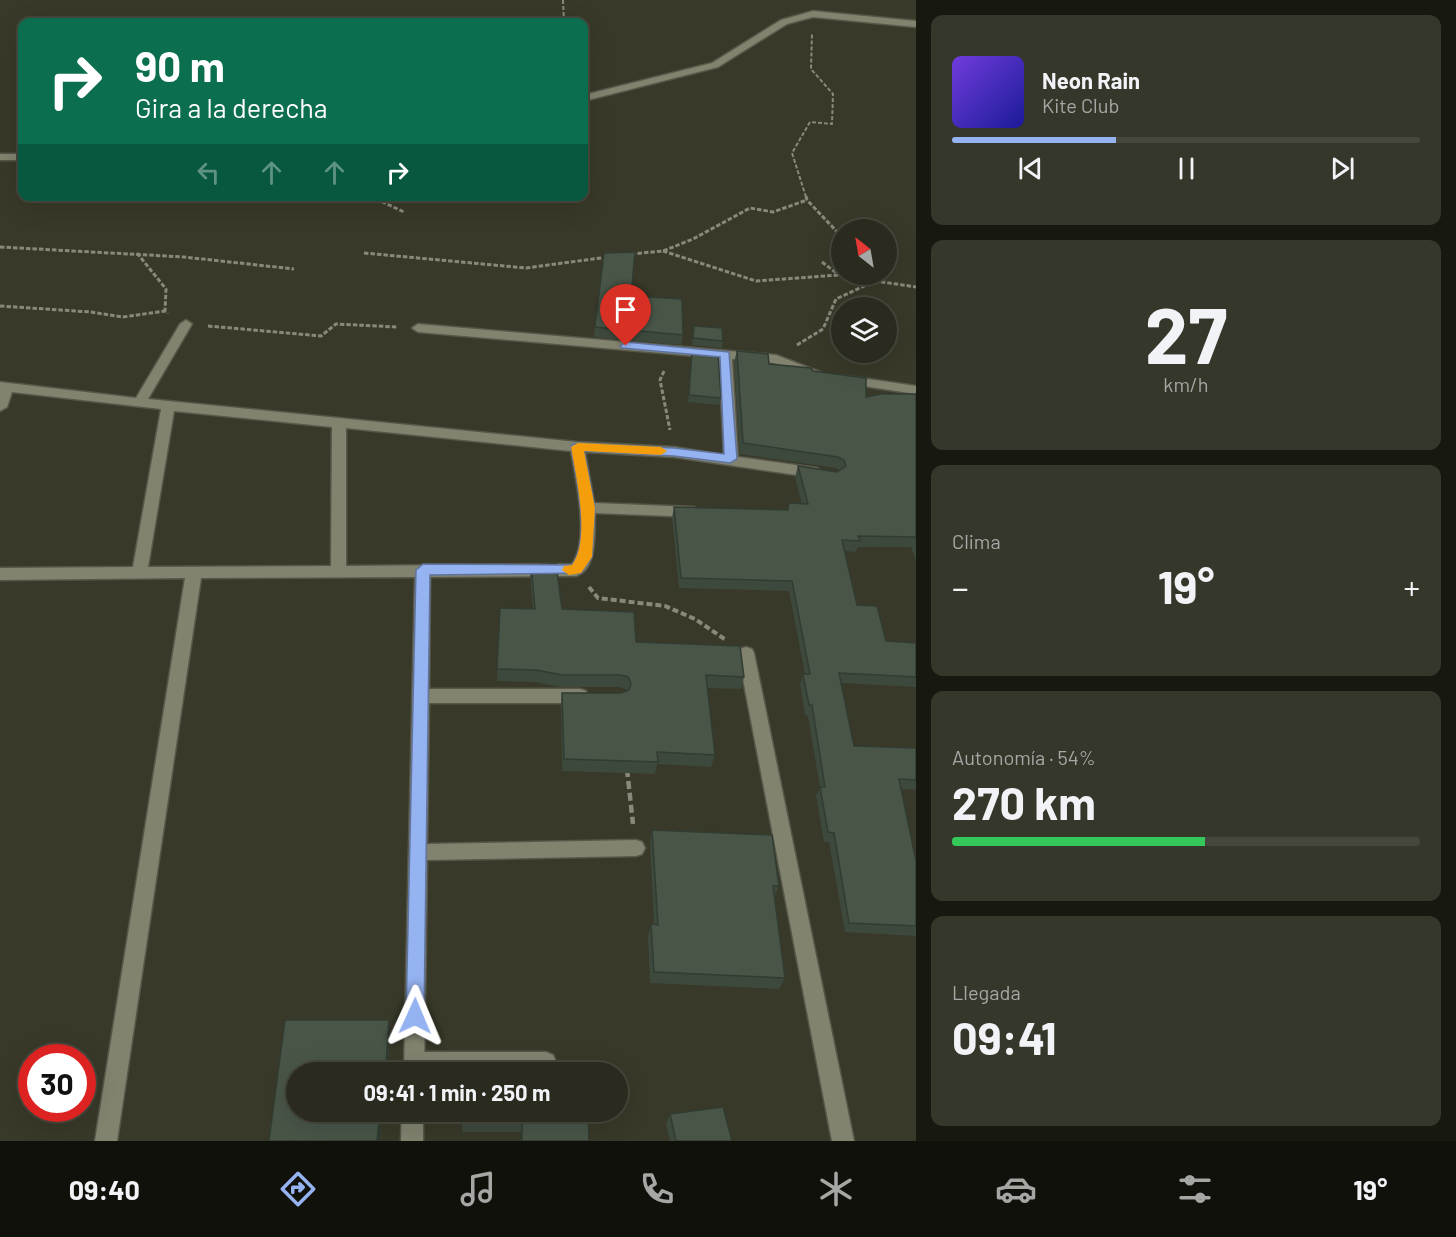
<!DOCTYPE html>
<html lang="es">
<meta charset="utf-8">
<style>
:root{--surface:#2a2b1e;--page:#36372b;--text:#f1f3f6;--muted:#a5a7a4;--line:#46473c;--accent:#95b2f1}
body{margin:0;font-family:Barlow,sans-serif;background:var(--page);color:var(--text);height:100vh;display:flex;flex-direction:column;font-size:22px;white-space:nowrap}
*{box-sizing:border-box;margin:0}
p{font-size:20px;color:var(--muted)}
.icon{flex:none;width:33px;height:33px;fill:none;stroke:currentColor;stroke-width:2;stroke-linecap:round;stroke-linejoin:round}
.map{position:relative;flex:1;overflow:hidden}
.drawer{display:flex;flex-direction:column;gap:15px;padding:15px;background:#171810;width:540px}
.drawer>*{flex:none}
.guide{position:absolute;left:18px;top:18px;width:570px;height:183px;border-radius:12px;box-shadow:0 6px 24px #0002,0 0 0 2px var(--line);background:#0b6e4f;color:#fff;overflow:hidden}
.needle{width:39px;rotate:329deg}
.tools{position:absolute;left:831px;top:219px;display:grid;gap:12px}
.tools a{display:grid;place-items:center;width:66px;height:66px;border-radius:50%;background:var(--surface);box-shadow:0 6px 24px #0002,0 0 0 2px var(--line);font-size:30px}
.speed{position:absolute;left:18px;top:1044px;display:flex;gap:12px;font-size:30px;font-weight:700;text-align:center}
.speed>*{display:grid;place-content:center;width:78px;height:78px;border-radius:50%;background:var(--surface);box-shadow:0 6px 24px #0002,0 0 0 2px var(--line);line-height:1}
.speed .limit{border:9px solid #d22;background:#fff;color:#111}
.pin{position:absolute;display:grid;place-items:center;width:51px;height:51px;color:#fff;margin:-62px -26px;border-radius:50% 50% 50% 0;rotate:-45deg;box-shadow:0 0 6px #0007}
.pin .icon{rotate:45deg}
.me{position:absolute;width:66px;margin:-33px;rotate:1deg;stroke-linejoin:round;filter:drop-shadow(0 0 4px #0008)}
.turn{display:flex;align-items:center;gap:21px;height:126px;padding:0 18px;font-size:27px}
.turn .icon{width:78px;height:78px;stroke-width:2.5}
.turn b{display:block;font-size:42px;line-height:51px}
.lanes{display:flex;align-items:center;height:57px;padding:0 18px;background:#0003;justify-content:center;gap:30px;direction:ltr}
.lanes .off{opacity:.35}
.big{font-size:45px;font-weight:700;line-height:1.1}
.drawer .card{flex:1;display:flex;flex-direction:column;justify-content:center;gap:9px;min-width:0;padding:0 21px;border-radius:12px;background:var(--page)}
.drawer .dial{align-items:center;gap:0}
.dial b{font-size:78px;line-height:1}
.song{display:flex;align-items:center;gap:18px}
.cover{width:72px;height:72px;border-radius:9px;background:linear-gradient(135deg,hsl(260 70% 55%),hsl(240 70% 35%))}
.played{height:6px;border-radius:3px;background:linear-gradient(90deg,var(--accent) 35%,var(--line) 35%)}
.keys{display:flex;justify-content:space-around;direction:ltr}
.heat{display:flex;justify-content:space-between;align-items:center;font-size:33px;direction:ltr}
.charge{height:9px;border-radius:4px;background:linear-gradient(90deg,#34c759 54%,var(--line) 0)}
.trip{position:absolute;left:286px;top:1062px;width:342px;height:60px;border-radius:30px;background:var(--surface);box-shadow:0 6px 24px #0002,0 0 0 2px var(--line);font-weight:700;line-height:60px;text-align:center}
.tabs{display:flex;height:96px;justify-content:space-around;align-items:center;background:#11110c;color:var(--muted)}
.tabs .icon{width:42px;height:42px}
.tabs .selected{color:var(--accent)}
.tabs b{font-size:27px;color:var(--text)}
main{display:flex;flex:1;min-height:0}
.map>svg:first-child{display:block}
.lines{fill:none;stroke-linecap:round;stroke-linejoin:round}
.service-casing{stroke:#565749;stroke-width:3}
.minor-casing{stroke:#565749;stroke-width:3}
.path-far3{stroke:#88897b;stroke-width:2;stroke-dasharray:4 2;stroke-linecap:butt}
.path-far2{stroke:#88897b;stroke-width:3;stroke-dasharray:4.5 2;stroke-linecap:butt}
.path-far1{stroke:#88897b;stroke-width:4;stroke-dasharray:6 3;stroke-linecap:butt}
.path{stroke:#88897b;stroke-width:4.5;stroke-dasharray:8 4;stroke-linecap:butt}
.service{fill:#81836f;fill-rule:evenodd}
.minor{fill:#81836f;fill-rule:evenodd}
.wall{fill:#3e493d}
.shaded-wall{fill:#323c32}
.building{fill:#485547;stroke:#323c32;stroke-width:1.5}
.route{fill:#95b2f1;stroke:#61749d;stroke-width:1.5}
.slow{fill:#f59e0b}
</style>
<main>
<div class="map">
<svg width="916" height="1141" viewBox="0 0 916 1141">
<rect width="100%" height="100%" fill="#383928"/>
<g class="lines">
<g class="service-casing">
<g id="service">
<polygon points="813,11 916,21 916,27 813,17 787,24 718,67 584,101 584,95 712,63 781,20"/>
<polygon points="414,1052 546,1052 553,1055 556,1062 553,1069 546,1072 414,1072 407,1069 404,1062 407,1055"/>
</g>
</g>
<g class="minor-casing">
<g id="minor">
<rect x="0" y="154" width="22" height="6"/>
<path d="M186 320 192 324 148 399 577 442 674 447 724 455 719 358 418 332 412 328 418 324 776 355 820 372 821 375 815 379 774 363 732 359 738 457 817 468 824 473 817 478 674 457 585 452 594 503 694 507 701 512 694 517 595 513C594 532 598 569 576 576L430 577 429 689H580L586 691 588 696 586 701 580 703H429L427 844 636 840 642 842 645 848 642 854 636 856 427 860 424 1072H404L415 577 201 578 117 1141H95L185 578 0 580V568L133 567 161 409 12 392 7 407 0 411V382L136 398 180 324ZM174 411 332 427 331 566 148 567ZM346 428 571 451C576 481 590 539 572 564L346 566Z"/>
<polygon points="848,376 916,386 916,394 843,383 842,380"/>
<polygon points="746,647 752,649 754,653 854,1141 832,1141 738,653 740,649"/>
<polygon points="402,1112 423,1112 423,1141 401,1141"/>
</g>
</g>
<g class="path-far3">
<polyline points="563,0 564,22"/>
<polyline points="370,196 373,197"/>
<polyline points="806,197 792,153 810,122 832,124 833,94 811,69 812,33"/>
</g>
<g class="path-far2">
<polyline points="370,196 404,212"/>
<polyline points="806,196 807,200 842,237"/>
<polyline points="0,247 184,257 294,269"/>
<polyline points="886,250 893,252 886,263"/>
<polyline points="663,251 756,281 839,275 876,281"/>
<polyline points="137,253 166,289 165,311 168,313"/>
<polyline points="364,253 526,268 608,257"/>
<polyline points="631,254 663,251 693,239 750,208 773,212 807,200"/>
<polyline points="822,262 839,275"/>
<polyline points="880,274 876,281 916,287"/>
<polyline points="0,306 91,312 123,317 165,311"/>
<polyline points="208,326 321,336 336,324 397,327"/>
<polyline points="797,345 823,329 836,299 875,281"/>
<polyline points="664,371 660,380 670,430"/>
</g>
<polyline class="path-far1" points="589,587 598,598 665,606 695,619 726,640"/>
<polyline class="path" points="627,769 633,824"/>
<use href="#service" class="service"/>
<use href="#minor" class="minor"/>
</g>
<g class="wall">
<polygon points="631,296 683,335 681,345 594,337 595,327"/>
<polygon points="694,326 723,341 722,348 692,345"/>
<polygon points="692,351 721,398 719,405 688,402"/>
<polygon points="737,351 769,364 813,371 866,397 916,394 916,561 911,547 858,547 856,552 844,551 857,605 886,641 916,643 916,687 841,683 854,746 916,748 916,790 901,789 916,861 916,936 845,932 829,842 824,842 816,796 820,788 808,716 805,715 800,684 803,674 805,674 789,591 679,588 672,518 674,507 787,510 789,503 802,504 795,477 798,466 837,472 839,470 835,468 740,454 734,362"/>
<polygon points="531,565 562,609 636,642 744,677 741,689 707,688 715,755 711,767 657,764 655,774 562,771 561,705 562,693 621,693 627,691 626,689 619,687 560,687 535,682 497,681 500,608 533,609 530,577"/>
<polygon points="652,830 779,886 774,898 785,978 779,989 650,983 648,936 651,924 654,925 650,843"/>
<polygon points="285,1020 389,1020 390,1031 388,1065 522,1070 523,1065 587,1066 587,1072 297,1072 297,1112 401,1112 400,1115 382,1114 380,1141 269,1141"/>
<polygon points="424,1112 588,1112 589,1141 521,1141 521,1132 462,1132 462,1117 425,1116"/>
<polygon points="670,1114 732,1141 670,1141 666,1124"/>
</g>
<g class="shaded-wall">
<polygon points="389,1020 390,1031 387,1072 386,1064"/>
<polygon points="380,1112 382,1112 382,1114 380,1141 377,1141"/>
</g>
<g class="building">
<polygon points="635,252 631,296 682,299 683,335 595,327 604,253"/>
<polygon points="694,326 722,328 723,341 693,338"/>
<polygon points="692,351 718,353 721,398 689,395"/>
<polygon points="737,351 768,354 769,364 811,368 813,371 866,378 866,397 881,394 916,394 916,539 915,537 858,536 860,541 842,540 857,605 877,606 886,641 916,643 916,677 839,673 854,746 916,748 916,780 899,779 916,861 916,926 849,923 834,833 828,832 820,787 825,787 812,705 809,705 803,674 810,674 792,581 681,578 674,507 788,510 789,503 808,504 798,466 837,472 846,466 844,460 838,457 743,443"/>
<polygon points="556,564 562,609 634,612 636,642 740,646 744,677 706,675 715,755 657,752 658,762 564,759 562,693 621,693 629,690 631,683 628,677 621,675 562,675 536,670 497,669 500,608 535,609 531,565"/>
<polygon points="652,830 772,835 779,886 773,886 785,978 654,972 651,924 658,925"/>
<polygon points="285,1020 389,1020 386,1064 523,1070 523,1065 587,1066 587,1072 297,1072 297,1112 380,1112 377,1141 269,1141"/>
<polygon points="723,1107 732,1141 676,1141 670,1114"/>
<polygon points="462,1112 588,1112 589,1141 522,1141 522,1123 462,1123"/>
</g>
<path class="route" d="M626 342 729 352 737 459 730 463 674 456 584 451 595 508 592 557 581 573 430 575 424 1016 421 1022 415 1025 408 1022 406 1016 416 570 423 564 572 565C591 540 576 477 571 447L573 444 674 448 724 454 720 357 622 348 620 346Z"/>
<path class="slow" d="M578 443 661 447 667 451 661 455 584 451 595 508 592 557 581 573 569 575 562 570 564 566 572 565C591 540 576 477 571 447Z"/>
</svg>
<div class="tools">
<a><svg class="needle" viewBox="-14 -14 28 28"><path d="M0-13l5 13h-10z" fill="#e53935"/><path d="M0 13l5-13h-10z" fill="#a5a7a4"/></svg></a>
<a><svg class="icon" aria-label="layers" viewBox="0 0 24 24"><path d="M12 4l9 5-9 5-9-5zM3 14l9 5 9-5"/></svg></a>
</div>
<div class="speed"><div class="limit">30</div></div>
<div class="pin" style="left:626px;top:346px;background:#d93025"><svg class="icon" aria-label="arrive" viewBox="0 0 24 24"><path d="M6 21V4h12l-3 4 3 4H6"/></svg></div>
<svg class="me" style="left:415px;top:1016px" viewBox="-20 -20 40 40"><path d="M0-17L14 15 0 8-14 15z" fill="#95b2f1" stroke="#fff" stroke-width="4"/></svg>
<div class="trip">09:41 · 1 min · 250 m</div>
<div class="guide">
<div class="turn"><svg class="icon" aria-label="right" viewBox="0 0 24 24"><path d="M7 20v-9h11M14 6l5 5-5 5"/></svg><div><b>90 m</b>Gira a la derecha</div></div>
<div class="lanes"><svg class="icon off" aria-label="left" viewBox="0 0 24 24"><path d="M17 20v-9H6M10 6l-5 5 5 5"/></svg><svg class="icon off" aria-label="ahead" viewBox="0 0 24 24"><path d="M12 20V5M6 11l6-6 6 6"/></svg><svg class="icon off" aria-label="ahead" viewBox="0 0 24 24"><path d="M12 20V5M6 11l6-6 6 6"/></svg><svg class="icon" aria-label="right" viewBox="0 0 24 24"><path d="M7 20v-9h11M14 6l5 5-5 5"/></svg></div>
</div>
</div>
<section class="drawer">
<div class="card">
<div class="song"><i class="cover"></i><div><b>Neon Rain</b><p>Kite Club</p></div></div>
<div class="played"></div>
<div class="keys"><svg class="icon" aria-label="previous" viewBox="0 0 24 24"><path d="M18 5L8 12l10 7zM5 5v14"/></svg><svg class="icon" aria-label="pause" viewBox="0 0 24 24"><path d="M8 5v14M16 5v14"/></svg><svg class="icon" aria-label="next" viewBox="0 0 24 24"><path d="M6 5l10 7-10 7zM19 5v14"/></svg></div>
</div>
<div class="card dial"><b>27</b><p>km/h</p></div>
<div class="card"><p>Clima</p>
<div class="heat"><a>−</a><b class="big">19°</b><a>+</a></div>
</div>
<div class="card"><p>Autonomía · 54%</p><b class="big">270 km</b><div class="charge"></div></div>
<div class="card"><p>Llegada</p><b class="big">09:41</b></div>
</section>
</main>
<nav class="tabs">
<b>09:40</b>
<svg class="icon selected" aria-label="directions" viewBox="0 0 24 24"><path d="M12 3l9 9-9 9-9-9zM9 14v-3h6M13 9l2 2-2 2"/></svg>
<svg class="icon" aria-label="music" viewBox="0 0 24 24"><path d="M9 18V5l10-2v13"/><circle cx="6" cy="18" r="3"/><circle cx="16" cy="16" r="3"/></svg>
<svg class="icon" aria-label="phone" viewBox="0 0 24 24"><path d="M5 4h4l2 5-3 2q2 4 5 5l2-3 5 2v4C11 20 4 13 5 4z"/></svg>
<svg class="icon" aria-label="climate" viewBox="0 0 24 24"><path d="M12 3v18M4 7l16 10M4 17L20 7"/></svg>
<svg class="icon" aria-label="car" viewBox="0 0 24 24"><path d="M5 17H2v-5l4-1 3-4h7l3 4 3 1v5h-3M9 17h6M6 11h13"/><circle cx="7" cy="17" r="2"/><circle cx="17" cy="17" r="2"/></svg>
<svg class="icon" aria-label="filters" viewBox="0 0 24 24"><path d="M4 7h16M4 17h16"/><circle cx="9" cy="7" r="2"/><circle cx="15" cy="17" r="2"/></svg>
<b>19°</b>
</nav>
